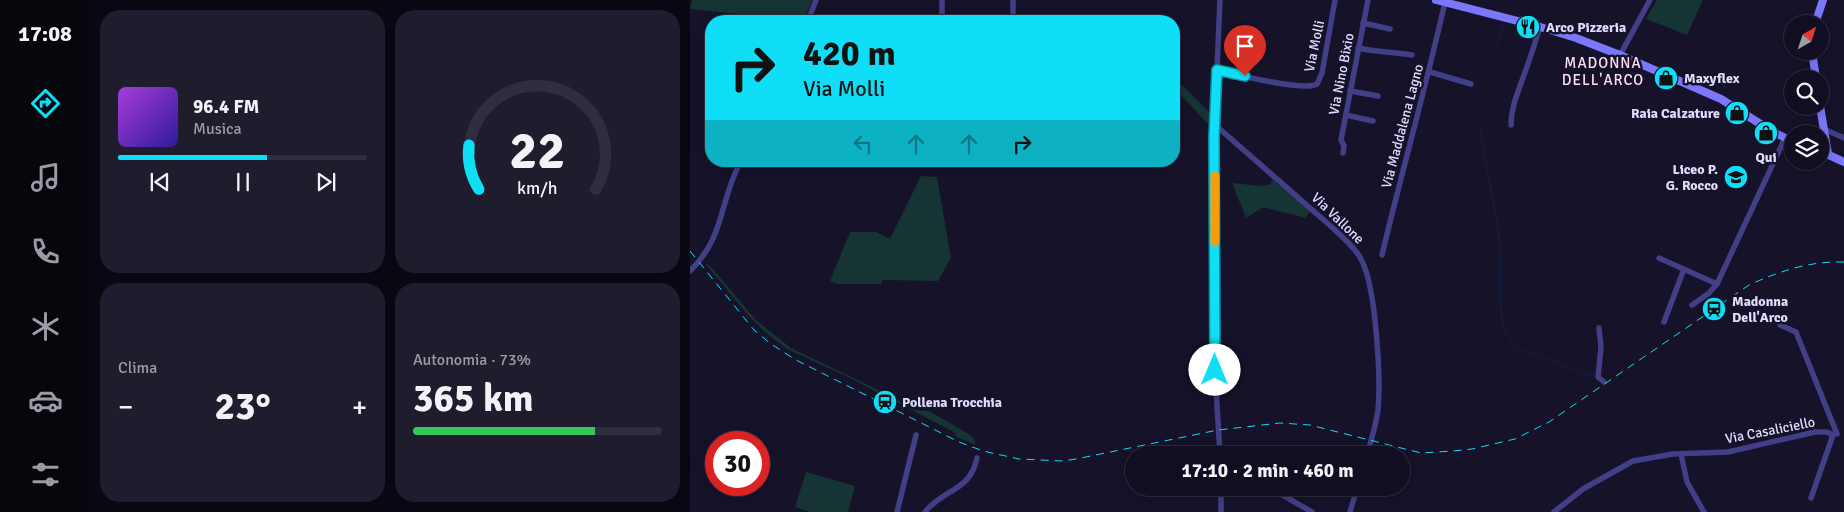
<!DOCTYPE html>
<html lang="it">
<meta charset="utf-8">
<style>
:root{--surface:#100e20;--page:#1e1c2d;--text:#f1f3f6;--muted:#9c9ca5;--line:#302e3e;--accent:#10def6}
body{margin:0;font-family:Signika,sans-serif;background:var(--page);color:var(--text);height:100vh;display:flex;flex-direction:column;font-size:19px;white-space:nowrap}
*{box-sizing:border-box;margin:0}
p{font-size:16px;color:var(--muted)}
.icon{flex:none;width:28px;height:28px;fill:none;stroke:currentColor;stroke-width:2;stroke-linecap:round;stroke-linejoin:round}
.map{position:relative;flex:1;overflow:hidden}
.side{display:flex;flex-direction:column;gap:10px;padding:10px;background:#090812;width:600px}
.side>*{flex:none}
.hud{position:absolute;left:15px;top:15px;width:475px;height:152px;border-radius:20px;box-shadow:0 2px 12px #0003,0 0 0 1px var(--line);background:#10def6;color:#111;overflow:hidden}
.needle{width:32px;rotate:39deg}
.tools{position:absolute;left:1094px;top:15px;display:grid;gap:10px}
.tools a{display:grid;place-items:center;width:45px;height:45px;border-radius:50%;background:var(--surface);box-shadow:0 2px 12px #0003,0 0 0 1px var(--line);font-size:25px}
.speed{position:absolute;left:15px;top:431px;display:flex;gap:10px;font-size:25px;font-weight:700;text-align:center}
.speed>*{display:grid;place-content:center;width:65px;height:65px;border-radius:50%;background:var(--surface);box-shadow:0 2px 12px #0003,0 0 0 1px var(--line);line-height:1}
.speed .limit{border:8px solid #d22;background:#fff;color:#111}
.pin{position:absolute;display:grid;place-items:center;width:42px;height:42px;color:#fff;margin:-51px -21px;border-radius:50% 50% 50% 0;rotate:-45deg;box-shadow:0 0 5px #0007}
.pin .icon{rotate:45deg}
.me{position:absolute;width:55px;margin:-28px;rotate:0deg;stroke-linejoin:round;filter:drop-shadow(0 0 4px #0008)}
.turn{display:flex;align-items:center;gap:18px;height:105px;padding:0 15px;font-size:22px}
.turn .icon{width:65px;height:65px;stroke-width:2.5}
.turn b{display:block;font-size:35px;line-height:42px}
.lanes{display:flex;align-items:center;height:48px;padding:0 15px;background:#0003;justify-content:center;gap:25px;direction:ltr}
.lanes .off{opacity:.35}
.big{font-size:38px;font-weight:700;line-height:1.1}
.side .card{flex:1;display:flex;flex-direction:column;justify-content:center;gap:8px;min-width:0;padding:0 18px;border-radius:20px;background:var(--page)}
.side .dial{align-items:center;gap:0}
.dial svg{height:130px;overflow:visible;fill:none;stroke:var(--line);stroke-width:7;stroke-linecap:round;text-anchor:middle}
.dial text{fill:var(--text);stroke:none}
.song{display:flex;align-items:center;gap:15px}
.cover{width:60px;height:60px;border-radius:8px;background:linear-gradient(135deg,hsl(280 70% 55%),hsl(250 70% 35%))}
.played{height:5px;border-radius:2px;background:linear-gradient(90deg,var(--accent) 60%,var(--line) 60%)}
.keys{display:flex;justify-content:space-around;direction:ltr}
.heat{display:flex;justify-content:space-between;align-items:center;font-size:28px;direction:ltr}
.charge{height:8px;border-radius:4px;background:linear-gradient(90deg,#34c759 73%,var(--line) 0)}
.side .tiles{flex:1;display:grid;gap:10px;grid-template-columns:repeat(2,1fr)}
.trip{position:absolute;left:435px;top:446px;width:285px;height:50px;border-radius:25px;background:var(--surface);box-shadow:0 2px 12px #0003,0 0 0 1px var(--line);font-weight:700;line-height:50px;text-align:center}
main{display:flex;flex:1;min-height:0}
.tab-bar{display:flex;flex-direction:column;width:90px;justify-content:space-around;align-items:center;background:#06060d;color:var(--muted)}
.tab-bar .icon{width:35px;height:35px}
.tab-bar .active{color:var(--accent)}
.tab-bar b{font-size:22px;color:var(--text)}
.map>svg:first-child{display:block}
.green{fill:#153433}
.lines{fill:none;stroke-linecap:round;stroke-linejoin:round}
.stream{stroke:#0d2248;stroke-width:1}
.street{stroke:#423f87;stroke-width:5.5}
.secondary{stroke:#7b77fa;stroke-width:8}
.rail{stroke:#10def6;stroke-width:1;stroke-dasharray:8 6;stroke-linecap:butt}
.route-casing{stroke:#0a90a0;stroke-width:12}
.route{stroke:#10def6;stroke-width:9}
.slow{stroke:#f59e0b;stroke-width:9}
.labels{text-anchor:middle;stroke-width:5;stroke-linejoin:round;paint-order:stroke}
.poi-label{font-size:14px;font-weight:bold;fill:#e0dcfe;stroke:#16122a;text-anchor:start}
.street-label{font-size:14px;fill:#e0dcfe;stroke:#16122a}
.neighbourhood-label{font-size:15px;letter-spacing:1px;fill:#fedef2;stroke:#16122a}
</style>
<main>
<nav class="tab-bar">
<b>17:08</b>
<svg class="icon active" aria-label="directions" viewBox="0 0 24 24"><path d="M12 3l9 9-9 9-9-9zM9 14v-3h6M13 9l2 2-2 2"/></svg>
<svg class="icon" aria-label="music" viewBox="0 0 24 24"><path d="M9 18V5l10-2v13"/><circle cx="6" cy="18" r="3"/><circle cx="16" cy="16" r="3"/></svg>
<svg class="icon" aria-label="phone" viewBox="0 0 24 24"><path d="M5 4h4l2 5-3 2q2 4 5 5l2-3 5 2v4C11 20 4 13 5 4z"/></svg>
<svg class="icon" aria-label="climate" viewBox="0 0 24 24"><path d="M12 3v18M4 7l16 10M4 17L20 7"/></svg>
<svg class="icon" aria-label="car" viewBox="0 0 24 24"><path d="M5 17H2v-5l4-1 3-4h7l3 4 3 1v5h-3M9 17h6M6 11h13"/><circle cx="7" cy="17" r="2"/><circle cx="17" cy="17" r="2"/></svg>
<svg class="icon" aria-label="filters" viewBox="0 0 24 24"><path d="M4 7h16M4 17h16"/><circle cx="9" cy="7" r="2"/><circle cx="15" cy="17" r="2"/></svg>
</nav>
<section class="side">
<div class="tiles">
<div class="card">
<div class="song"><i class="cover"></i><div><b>96.4 FM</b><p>Musica</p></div></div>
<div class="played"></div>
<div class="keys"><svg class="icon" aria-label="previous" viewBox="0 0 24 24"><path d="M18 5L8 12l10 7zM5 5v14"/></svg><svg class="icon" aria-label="pause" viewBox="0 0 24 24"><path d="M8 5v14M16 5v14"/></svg><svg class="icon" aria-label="next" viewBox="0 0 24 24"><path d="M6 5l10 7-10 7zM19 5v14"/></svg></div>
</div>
<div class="card dial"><svg viewBox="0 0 100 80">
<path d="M14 69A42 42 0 1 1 86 69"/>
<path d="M14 69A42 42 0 0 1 8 42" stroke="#10def6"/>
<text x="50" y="56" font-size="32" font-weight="700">22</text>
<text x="50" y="72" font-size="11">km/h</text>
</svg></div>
<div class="card"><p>Clima</p>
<div class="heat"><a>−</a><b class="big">23°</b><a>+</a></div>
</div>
<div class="card"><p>Autonomia · 73%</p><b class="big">365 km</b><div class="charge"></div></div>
</div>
</section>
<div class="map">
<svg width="1154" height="512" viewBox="0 0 1154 512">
<rect width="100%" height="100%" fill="#16122a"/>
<g class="green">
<polygon points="2,0 122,0 114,21 0,9"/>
<polygon points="967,0 1013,0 997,35 956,19"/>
<polygon points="484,77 522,115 521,127 484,88"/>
<polygon points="231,176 247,177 261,258 248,281 192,280 192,284 147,284 140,281 160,232 186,232 200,239"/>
<polygon points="582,179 620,211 616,218 576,208 572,208 556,218 542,183 571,186 581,184"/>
<polygon points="15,263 20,266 67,321 101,348 207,399 224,410 239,411 246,415 282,436 286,445 265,436 266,433 158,377 97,349 75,332 56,313"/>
<polygon points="116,472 165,486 158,512 120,512 105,507"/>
</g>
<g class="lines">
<g class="stream">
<polyline points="805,47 814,24"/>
<polyline points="791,128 792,141 808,228 810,249 811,311 814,330 823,343 835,352 905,376"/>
</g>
<g class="street">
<polyline points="323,0 323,21"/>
<polyline points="252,19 252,0"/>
<polyline points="118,21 126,0"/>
<polyline points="673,23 700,29"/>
<path d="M668 48C686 52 704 52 722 55"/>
<polyline points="930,55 960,0"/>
<path d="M527 70C545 74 613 92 627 84L632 73 645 0"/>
<polyline points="740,72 781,84"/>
<polyline points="660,91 688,96"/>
<polyline points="656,115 683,121"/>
<path d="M524 124 644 229C654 239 666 248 672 261 686 289 691 378 688 410 686 426 681 440 677 455"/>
<path d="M821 125C821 106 829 90 835 72 841 57 845 42 850 27"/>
<polyline points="1133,126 1136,130 1154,138"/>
<polyline points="653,153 654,146 651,140 678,0"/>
<path d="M692 255C712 171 736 87 755 2"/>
<polyline points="969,258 1027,284"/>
<path d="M0 271C36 236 29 200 51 161"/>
<polyline points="1002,305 1019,293 1027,284 1095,138"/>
<polyline points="974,322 994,269"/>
<polyline points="1090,325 1106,332 1147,434"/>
<polyline points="909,328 911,347 908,377 914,382"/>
<polyline points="991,454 997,482 1014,512"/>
<polyline points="530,455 526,388 524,137 530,0"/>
<polyline points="531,488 531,512"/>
<polyline points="580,488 622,512"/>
<polyline points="1121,498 1143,435"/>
<polyline points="207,512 226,435"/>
<path d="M235 512C254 488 280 492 287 458"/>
<polyline points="660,512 667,488"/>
<polyline points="864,512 893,489 943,461 983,454 1038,452 1125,432 1137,432 1143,435"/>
</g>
<g class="secondary">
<polyline points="746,0 847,26 886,38 930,55 1031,99 1083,132 1102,141"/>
<polyline points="1125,24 1133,0"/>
<polyline points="1122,51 1126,79"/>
<polyline points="1130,106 1138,154"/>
<polyline points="1130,151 1154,162"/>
</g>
<path class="rail" d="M0 251 64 330 81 344 106 360 269 442 293 451 329 459 373 461 386 459 528 430 590 423 620 425 731 453 763 451 782 449 825 439 859 422 1059 285C1090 271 1119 261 1154 262"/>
</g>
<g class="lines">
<g class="route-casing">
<polyline id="route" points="525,370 524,137 527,70 555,76"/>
</g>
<use href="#route" class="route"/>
<polyline class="slow" points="525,176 525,242"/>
</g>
<defs>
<g id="restaurant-disc" transform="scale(1.25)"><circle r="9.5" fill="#10def6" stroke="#16122a"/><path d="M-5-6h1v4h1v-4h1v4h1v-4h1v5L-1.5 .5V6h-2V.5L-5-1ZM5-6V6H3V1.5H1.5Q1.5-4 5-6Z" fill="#111"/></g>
<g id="shop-disc" transform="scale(1.25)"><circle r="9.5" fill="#10def6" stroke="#16122a"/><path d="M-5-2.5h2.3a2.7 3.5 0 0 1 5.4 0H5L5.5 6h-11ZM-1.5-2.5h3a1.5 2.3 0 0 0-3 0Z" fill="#111"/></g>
<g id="school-disc" transform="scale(1.25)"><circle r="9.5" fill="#10def6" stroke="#16122a"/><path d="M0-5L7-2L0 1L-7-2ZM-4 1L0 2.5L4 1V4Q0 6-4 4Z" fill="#111"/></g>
<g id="station-disc" transform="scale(1.25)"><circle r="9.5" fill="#10def6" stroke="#16122a"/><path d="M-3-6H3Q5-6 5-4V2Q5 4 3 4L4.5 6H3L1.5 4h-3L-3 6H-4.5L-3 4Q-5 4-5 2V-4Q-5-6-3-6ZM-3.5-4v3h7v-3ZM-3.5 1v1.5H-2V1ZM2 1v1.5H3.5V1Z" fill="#111"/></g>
</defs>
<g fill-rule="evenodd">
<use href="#restaurant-disc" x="838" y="27"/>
<use href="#shop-disc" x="976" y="78"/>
<use href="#shop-disc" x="1047" y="113"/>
<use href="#shop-disc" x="1076" y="133"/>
<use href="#school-disc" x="1046" y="177"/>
<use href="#station-disc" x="1024" y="309"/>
<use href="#station-disc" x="195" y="402"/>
</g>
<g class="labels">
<g class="poi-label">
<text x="856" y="32">Arco Pizzeria</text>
<text x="994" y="83">Maxyflex</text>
<text x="1030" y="118" text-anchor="end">Raia Calzature</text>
<text x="1076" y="162" text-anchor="middle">Qui</text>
<text x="1028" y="174" text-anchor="end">Liceo P.<tspan x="1028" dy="16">G. Rocco</tspan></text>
<text x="1042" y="306">Madonna<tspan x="1042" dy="16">Dell'Arco</tspan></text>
<text x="212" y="407">Pollena Trocchia</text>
</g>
<g class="street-label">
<text transform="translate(624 46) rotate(-78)" y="5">Via Molli</text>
<text transform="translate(651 74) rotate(-79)" y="5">Via Nino Bixio</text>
<text transform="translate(712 126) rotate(-75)" y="5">Via Maddalena Lagno</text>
<text transform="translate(648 218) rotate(44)" y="5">Via Vallone</text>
<text transform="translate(1080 430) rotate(-11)" y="5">Via Casaliciello</text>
</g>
<g class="neighbourhood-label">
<text x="913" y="68">MADONNA<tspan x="913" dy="17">DELL'ARCO</tspan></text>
</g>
</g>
</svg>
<div class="tools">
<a><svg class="needle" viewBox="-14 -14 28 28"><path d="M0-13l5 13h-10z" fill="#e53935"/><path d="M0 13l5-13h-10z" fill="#9c9ca5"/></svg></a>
<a><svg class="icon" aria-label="search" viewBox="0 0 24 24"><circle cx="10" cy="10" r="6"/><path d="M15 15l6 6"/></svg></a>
<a><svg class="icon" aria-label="layers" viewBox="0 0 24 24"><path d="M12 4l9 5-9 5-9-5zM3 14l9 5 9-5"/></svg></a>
</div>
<div class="speed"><div class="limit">30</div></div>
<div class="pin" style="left:555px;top:76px;background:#d93025"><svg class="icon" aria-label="arrive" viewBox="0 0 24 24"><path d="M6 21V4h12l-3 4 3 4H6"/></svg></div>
<svg class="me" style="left:525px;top:370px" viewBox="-20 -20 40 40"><circle r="19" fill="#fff"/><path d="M0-13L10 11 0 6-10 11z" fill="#10def6"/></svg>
<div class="trip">17:10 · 2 min · 460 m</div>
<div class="hud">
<div class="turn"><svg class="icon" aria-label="right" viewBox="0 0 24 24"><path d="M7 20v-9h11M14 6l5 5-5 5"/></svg><div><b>420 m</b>Via Molli</div></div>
<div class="lanes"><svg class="icon off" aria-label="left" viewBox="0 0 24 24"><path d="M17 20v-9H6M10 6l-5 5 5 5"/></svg><svg class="icon off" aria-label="ahead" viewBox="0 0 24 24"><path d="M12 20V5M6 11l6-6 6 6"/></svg><svg class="icon off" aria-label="ahead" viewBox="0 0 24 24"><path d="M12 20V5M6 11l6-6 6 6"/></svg><svg class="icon" aria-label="right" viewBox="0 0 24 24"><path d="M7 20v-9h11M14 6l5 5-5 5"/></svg></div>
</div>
</div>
</main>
